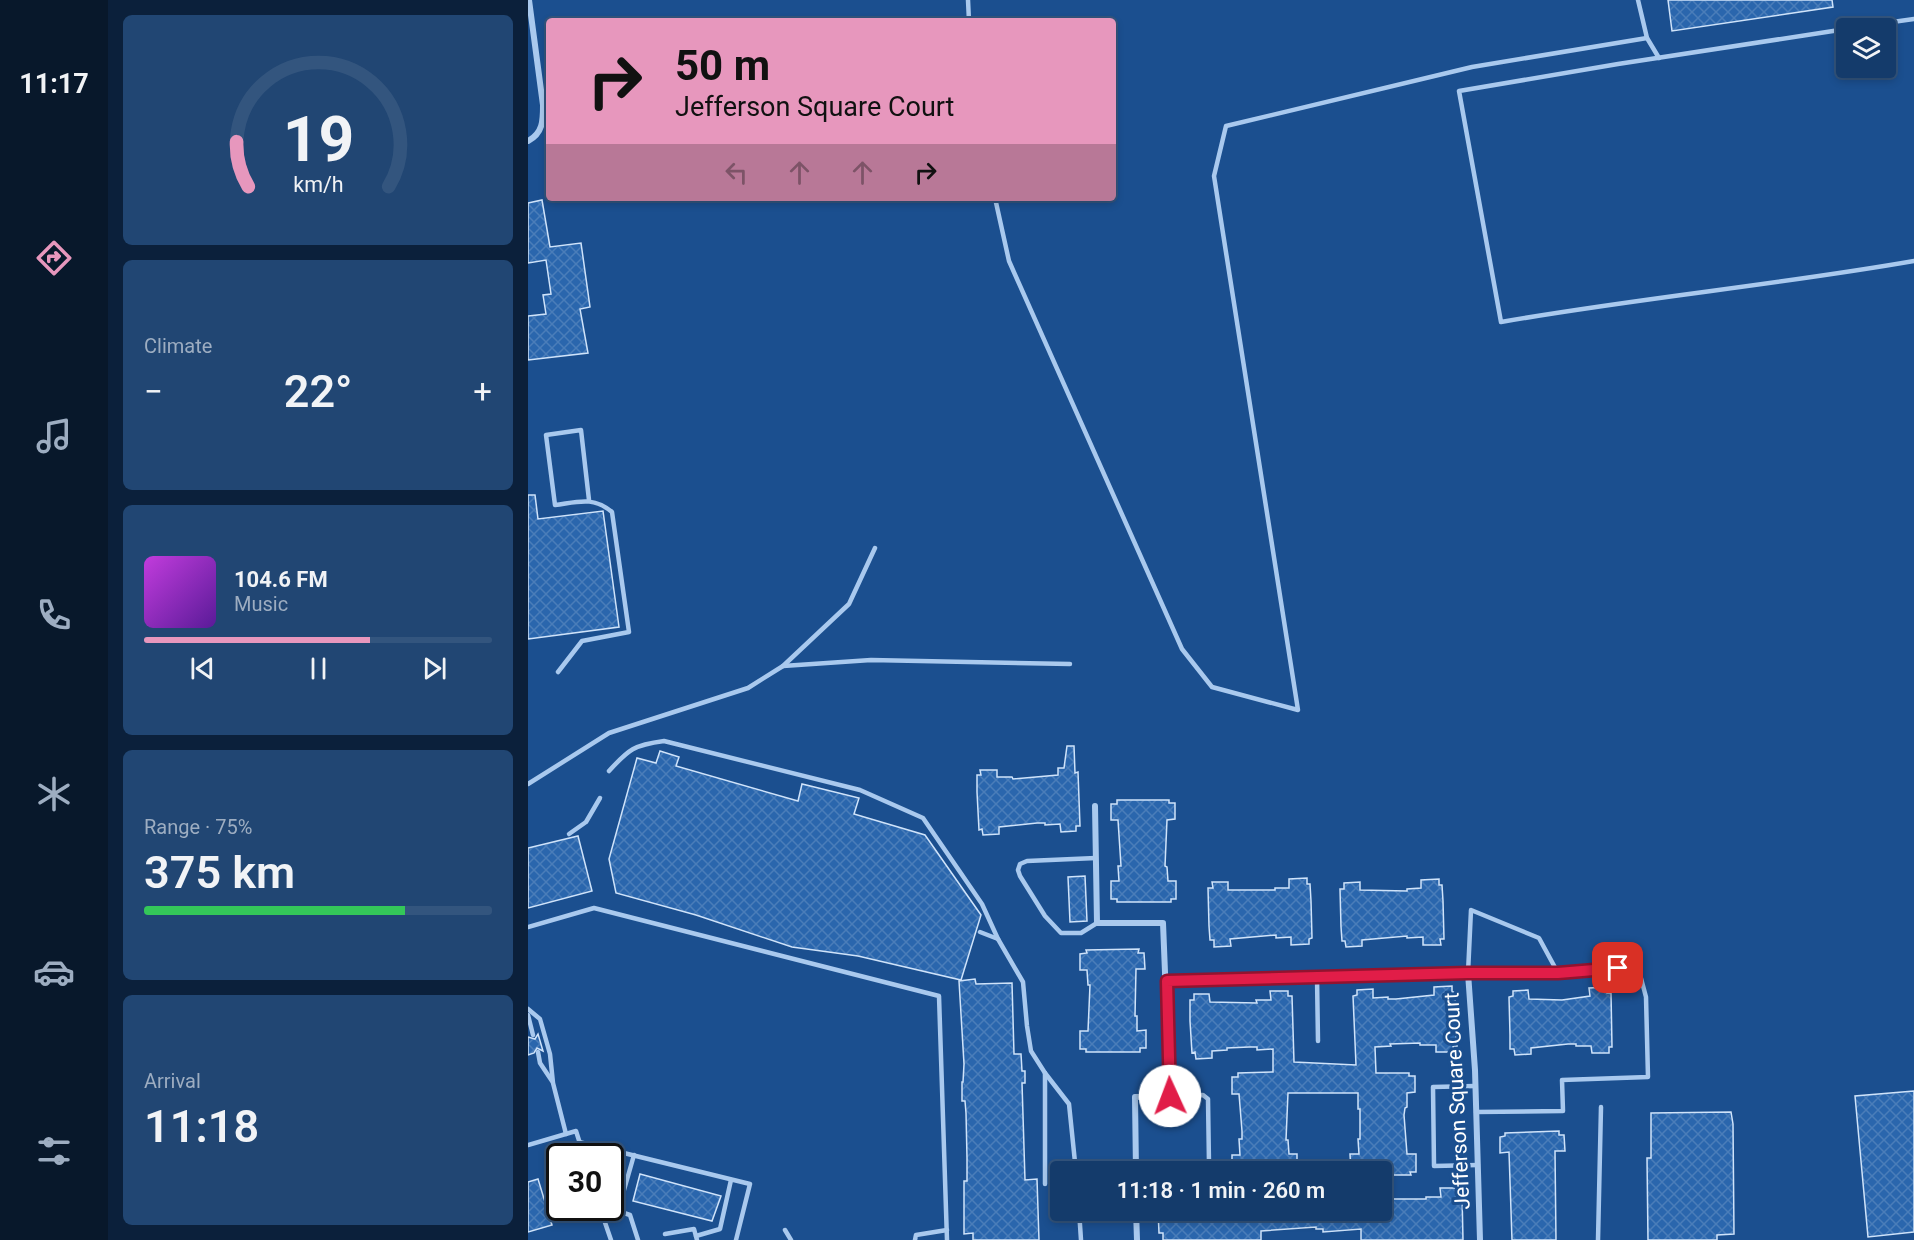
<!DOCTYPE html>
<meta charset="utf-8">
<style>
:root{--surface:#143b6b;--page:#214673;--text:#f1f3f6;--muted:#9dadc1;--line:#33557e;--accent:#e797bd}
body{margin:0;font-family:Roboto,sans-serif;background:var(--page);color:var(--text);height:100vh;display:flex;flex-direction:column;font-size:22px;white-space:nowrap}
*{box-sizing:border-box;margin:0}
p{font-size:20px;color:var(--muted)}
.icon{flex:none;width:33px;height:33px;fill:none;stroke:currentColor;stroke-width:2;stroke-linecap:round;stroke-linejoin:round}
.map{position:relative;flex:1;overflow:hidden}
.details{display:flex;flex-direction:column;gap:15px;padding:15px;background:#0b203b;width:420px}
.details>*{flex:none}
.hud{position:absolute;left:18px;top:18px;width:570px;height:183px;border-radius:6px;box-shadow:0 3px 9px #0003,0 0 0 2px var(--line);background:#e797bd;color:#111;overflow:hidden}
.controls{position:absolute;left:1308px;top:18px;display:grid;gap:12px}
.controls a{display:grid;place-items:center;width:60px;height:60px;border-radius:6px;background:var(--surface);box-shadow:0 3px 9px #0003,0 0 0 2px var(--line);font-size:30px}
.speed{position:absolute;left:18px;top:1143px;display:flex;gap:12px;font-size:30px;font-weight:700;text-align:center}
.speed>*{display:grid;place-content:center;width:78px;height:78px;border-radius:50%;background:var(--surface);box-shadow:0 3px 9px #0003,0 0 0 2px var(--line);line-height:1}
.speed .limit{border:3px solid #111;border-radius:9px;background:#fff;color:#111}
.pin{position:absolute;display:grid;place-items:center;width:51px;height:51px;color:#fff;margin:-26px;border-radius:12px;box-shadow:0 3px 9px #0006}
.me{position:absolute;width:66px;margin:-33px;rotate:358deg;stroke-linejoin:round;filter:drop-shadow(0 0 4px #0008)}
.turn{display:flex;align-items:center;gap:21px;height:126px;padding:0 30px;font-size:27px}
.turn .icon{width:78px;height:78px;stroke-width:2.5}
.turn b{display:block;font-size:42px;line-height:51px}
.lanes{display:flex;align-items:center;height:57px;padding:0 30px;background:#0003;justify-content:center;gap:30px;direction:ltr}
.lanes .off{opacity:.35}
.big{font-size:45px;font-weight:600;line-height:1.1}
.details .tile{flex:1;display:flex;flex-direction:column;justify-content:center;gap:9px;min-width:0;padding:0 21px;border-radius:9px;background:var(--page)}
.details .dial{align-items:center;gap:0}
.dial svg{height:156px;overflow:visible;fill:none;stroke:var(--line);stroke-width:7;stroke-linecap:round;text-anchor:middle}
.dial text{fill:var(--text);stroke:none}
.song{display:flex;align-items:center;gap:18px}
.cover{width:72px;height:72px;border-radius:9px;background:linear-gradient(135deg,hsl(290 70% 55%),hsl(270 70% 35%))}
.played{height:6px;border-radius:3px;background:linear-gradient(90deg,var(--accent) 65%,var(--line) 65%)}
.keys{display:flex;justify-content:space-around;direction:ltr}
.heat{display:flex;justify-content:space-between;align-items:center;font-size:33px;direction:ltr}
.charge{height:9px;border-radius:4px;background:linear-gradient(90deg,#34c759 75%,var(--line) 0)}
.trip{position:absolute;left:522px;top:1161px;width:342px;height:60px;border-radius:6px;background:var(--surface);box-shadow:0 3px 9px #0003,0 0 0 2px var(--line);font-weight:600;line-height:60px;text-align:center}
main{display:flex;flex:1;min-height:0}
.tab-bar{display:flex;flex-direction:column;width:108px;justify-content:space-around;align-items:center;background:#08182b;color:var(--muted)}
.tab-bar .icon{width:42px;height:42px}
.tab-bar .selected{color:var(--accent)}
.tab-bar b{font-size:27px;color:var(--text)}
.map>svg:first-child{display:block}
.building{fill:url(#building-cross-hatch);stroke:#cfe3fa;stroke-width:1.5}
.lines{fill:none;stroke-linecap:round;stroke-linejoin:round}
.lane{stroke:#a9c9ee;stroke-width:4.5}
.street{stroke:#a9c9ee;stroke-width:6}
.route-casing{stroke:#92132f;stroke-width:15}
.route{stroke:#e11d48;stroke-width:10}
.labels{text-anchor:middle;stroke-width:6;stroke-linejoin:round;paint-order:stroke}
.street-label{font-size:21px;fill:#fff;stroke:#1b4f8f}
</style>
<main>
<nav class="tab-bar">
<b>11:17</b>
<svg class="icon selected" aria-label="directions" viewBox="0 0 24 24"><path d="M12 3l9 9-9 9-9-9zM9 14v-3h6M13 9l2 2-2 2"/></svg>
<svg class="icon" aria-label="music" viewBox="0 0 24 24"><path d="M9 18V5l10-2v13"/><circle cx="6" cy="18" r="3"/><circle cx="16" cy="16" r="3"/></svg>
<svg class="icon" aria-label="phone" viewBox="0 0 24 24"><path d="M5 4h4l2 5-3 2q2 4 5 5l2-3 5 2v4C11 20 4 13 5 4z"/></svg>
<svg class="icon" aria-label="climate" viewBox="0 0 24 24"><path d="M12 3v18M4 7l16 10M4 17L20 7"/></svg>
<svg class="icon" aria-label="car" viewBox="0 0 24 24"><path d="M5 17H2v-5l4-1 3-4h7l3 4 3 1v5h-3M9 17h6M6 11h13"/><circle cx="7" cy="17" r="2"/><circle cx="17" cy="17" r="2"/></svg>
<svg class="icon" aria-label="filters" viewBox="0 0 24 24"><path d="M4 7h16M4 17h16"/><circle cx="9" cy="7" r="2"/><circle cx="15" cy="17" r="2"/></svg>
</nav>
<section class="details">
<div class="tile dial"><svg viewBox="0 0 100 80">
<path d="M14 69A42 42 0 1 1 86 69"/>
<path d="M14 69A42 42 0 0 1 8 46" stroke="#e797bd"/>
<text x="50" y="56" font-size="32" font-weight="700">19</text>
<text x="50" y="72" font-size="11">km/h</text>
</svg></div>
<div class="tile"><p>Climate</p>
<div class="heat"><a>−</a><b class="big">22°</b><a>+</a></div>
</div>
<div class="tile">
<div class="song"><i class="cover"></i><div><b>104.6 FM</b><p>Music</p></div></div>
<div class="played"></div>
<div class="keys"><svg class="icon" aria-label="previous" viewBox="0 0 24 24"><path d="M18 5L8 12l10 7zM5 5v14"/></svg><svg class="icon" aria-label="pause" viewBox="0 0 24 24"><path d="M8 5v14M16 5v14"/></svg><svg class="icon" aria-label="next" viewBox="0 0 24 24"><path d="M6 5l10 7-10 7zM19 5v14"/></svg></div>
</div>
<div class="tile"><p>Range · 75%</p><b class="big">375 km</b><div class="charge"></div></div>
<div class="tile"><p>Arrival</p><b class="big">11:18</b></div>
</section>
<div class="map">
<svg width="1386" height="1240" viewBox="0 0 1386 1240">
<defs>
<pattern id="building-cross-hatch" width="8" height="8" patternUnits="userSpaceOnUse" patternTransform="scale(1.5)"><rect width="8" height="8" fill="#2a66ad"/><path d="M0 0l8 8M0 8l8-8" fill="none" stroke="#4a7db9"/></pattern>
</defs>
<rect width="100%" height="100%" fill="#1b4f8f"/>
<g class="building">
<polygon points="1140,0 1304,0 1305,7 1144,31"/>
<polygon points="14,200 22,247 53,243 62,307 52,309 60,353 0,360 0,316 18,314 15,295 23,294 18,260 0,263 0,203"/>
<polygon points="0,495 7,495 10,519 75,511 91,627 0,639"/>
<polygon points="539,746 546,746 547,773 550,772 552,826 548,826 548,831 533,832 532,824 517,825 517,823 509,823 471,827 471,834 455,835 454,829 451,830 449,792 449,775 453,775 452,770 469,770 469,777 484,777 485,779 530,775 530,768 536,768"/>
<polygon points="132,751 151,757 148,766 270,801 274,784 331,798 326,814 397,835 453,915 433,980 330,956 264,947 168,915 88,893 81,859 109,758 128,763"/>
<polygon points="589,800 641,800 641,803 647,803 647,819 639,820 637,866 639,867 640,881 648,881 648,899 643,899 643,902 589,902 589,899 583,899 583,881 591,881 590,866 593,866 590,820 583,820 583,804 589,804"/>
<polygon points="50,836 64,891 0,908 0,848"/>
<polygon points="557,876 559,921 542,922 540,877"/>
<polygon points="779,878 779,884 782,884 783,901 784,938 781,939 781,944 763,945 763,937 748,938 748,935 702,939 703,946 686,947 686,940 682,940 681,926 680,888 685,888 684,882 700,882 700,890 747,890 747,888 761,888 761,879"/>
<polygon points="911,879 911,885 914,885 915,901 916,939 912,939 913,945 895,945 895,937 879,938 879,936 834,940 834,946 818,947 817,941 814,941 813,927 812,889 816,889 816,883 832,882 832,890 879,891 879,889 893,888 893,880"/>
<polygon points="611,949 610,953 616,953 617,969 608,969 607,1016 609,1016 609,1031 618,1030 618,1048 612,1048 612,1052 558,1052 558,1049 552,1049 552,1031 560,1031 562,985 560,985 559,970 552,970 552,954 559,953 558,950"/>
<polygon points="447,979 448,984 484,983 486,1054 493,1054 494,1071 497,1071 497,1083 494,1083 497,1180 509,1179 511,1240 445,1240 445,1233 436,1234 436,1181 439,1181 439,1158 438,1113 437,1101 434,1101 434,1082 435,1082 436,1064 431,981"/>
<polygon points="924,986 924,992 927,992 928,1035 929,1046 925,1046 926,1052 908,1052 908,1045 892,1045 892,1043 862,1044 863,1046 847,1047 848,1073 881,1073 881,1076 887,1076 887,1092 879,1093 879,1107 877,1108 876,1115 879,1154 888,1154 888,1172 882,1172 883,1175 854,1175 854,1172 823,1172 822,1154 831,1154 830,1139 832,1139 832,1109 830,1109 830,1093 760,1093 758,1140 760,1140 761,1154 769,1154 769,1172 704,1172 704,1155 712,1155 711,1139 714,1139 714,1131 711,1094 704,1094 704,1077 710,1077 710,1073 745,1072 745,1049 729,1050 729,1047 721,1047 699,1048 699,1050 684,1051 684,1058 668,1059 667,1052 664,1053 662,1021 662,1000 666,1000 666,994 681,994 682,1002 729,1003 728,1000 743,1000 742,991 760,991 760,996 764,996 766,1062 828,1065 825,996 829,995 829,990 845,989 845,998 860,997 860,999 868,999 906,995 906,987"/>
<polygon points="1079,987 1079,993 1083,993 1084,1047 1081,1047 1081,1053 1064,1053 1063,1046 1048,1046 1048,1044 1040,1044 1003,1048 1003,1054 987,1055 986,1049 982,1049 982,1035 981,997 985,996 985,991 1000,990 1001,999 1034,1000 1062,996 1061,988"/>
<polygon points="10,1034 15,1051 9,1048 6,1053 0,1055 0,1037 7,1039"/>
<polygon points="1386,1091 1386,1232 1340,1237 1327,1096"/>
<polygon points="1203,1112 1205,1124 1206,1234 1189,1235 1189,1240 1120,1240 1119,1158 1123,1158 1123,1113"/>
<polygon points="1031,1131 1031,1135 1036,1135 1037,1151 1027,1151 1028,1240 984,1240 981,1152 972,1153 972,1137 977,1136 977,1133"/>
<polygon points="112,1174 193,1196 184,1221 105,1201"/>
<polygon points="10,1179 24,1225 0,1232 0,1182"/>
<polygon points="912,1188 930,1188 930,1193 934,1193 935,1240 833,1240 833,1229 795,1232 795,1229 788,1229 788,1227 733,1231 733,1240 635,1240 635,1233 631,1233 630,1210 854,1210 854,1199 898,1199 898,1197 913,1197"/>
</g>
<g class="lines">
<g class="lane">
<polyline points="440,0 441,21"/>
<polyline points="1110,0 1119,38 1131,58"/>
<polyline points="1322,28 1386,19"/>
<path d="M1318 29 1090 64 931 91 973 322C1110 298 1249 285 1386 261"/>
<polyline points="467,198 481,261 654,649 684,687 770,710 686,176 698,126 944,67 1119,38"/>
<polyline points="255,666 343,660 542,664"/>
<path d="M30 672 54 641 101 632 84 512C65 496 50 502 27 505L18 435 53 430 61 500"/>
<path d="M81 771C101 749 106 745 136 741L332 790 395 818 454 904 470 939"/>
<polyline points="0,784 81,733 220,688 255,666 321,604 347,548"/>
<polyline points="41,834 58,822 72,798"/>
<polyline points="568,858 499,861 492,864 490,870 492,876 517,916 533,933 553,933 569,923"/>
<polyline points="0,927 66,908 411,996 419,1240"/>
<polyline points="452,932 470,939 495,982 499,1026 503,1051 517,1073 541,1104 548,1172"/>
<polyline points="789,977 790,1041"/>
<polyline points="0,1009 12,1019 22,1054 25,1083 38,1134"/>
<polyline points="0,1015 5,1035"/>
<polyline points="10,1052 12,1063 24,1081"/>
<polyline points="517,1073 517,1184"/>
<polyline points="947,1086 905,1087 906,1166 950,1165"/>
<polyline points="642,1096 675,1095 680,1099 681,1164 679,1172"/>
<polyline points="948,1112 1035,1111 1034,1080 1120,1077 1118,997 1110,967 1030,973 940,973 943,910 1011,938 1030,973"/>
<polyline points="51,1142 222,1184 208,1240"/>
<polyline points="0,1145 48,1131 56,1156"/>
<polyline points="72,1208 83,1240"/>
<polyline points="551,1210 553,1240"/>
<polyline points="90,1211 102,1215 110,1240"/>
<polyline points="75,1216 90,1211 106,1155"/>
<polyline points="257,1230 263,1240"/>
<polyline points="137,1234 166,1229 169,1240"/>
<polyline points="168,1236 192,1229 203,1180"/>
<polyline points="387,1240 388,1235 419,1230"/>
<polyline points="1070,1240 1073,1107"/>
</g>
<g class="street">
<path d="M0 141C15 133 15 121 15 105L1 0"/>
<polyline points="567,806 569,923 635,923 642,1096 607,1097 608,1172"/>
<polyline points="639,981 940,973 947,1070 952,1240"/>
<polyline points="608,1210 609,1240"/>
</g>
</g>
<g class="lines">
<g class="route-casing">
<polyline id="route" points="642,1096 639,981 940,973 1030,973 1090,968"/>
</g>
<use href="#route" class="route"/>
</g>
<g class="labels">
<g class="street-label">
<text transform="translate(929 1101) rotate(-93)" y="7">Jefferson Square Court</text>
</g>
</g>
</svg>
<div class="controls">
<a><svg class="icon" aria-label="layers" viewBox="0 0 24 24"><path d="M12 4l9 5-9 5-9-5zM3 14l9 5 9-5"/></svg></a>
</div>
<div class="speed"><div class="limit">30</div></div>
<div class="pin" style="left:1090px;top:968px;background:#d93025"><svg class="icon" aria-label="arrive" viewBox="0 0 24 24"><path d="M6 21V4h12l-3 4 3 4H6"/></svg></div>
<svg class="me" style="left:642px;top:1096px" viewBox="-20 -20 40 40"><circle r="19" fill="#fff"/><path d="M0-13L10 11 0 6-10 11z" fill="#e11d48"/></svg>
<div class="trip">11:18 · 1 min · 260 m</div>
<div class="hud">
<div class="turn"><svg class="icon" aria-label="right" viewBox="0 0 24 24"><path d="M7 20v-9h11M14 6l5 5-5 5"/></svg><div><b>50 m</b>Jefferson Square Court</div></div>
<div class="lanes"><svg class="icon off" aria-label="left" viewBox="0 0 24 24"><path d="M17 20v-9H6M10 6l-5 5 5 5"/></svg><svg class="icon off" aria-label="ahead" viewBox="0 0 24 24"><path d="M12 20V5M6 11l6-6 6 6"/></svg><svg class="icon off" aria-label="ahead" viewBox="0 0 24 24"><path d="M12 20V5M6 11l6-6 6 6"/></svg><svg class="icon" aria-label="right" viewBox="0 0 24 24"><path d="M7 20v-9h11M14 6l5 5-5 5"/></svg></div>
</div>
</div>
</main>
